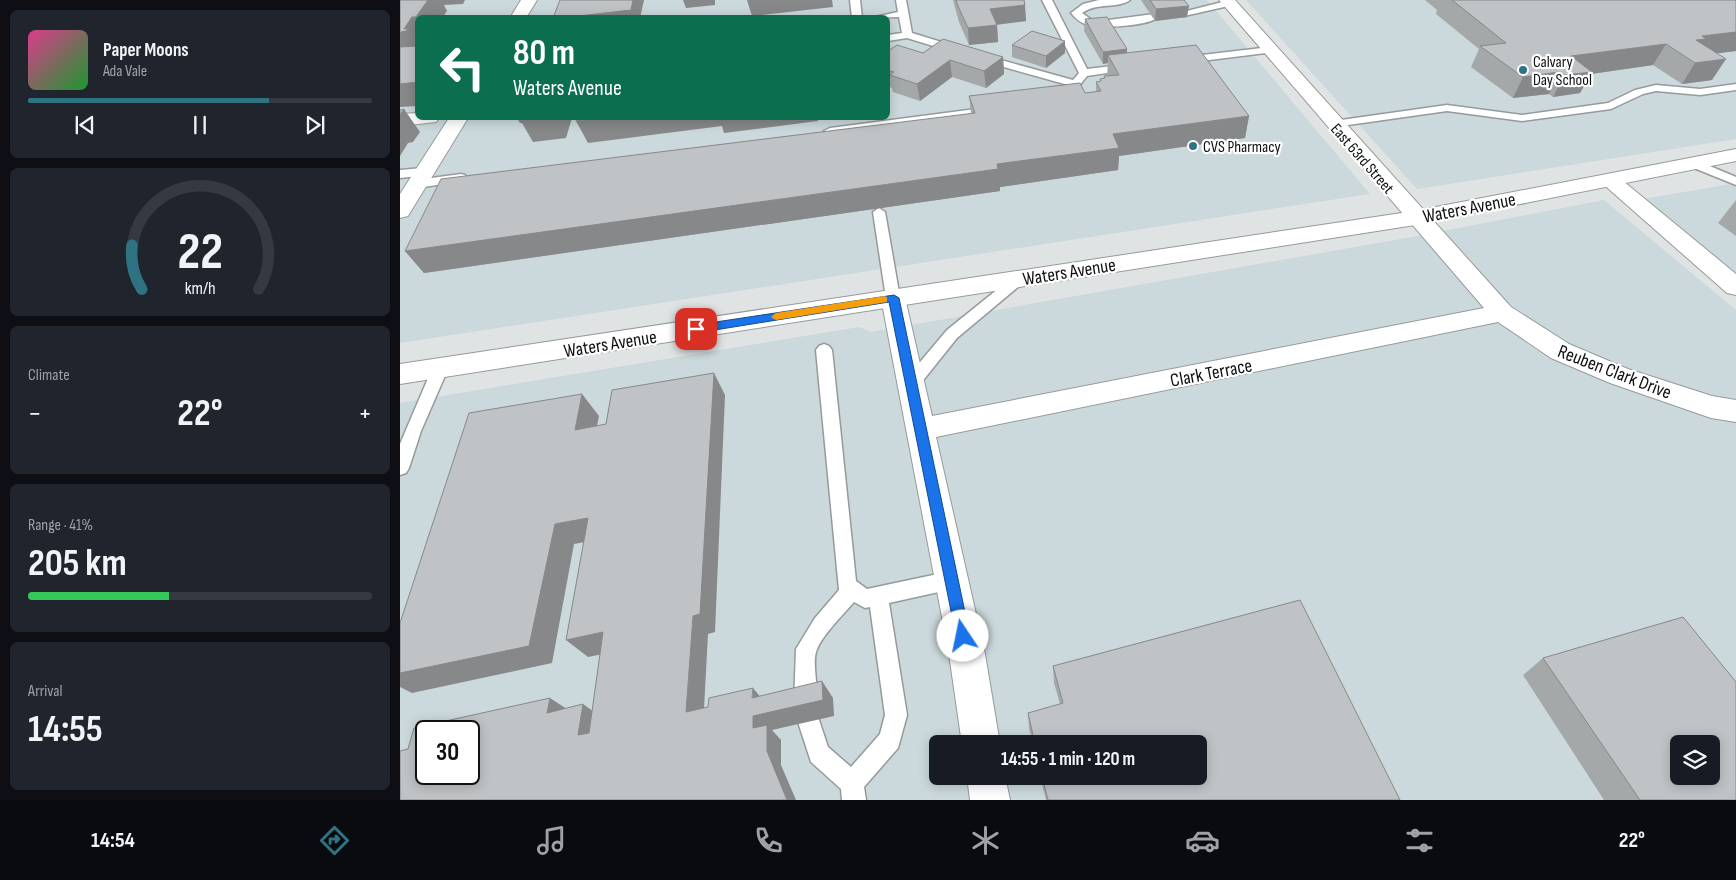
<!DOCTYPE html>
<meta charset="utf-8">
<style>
:root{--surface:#171b24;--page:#20242c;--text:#f1f3f6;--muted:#9ea1a6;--line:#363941;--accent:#2f7383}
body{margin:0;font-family:"Sofia Sans Condensed",sans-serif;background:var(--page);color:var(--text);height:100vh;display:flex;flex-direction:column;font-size:19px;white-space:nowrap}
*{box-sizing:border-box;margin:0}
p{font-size:16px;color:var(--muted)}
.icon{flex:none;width:28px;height:28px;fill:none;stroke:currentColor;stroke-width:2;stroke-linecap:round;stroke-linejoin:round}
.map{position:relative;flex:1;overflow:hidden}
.panel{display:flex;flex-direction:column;gap:10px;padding:10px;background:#0d0f14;width:400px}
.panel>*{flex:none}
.banner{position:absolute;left:15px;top:15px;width:475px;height:105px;border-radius:8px;box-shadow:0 2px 12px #0003;background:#0b6e4f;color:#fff;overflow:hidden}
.fabs{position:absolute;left:1270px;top:735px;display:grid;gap:10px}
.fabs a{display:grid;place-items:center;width:50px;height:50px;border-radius:8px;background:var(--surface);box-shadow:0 2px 12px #0003;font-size:25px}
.speed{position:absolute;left:15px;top:720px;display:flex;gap:10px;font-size:25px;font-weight:700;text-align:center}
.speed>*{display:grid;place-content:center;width:65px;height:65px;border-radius:50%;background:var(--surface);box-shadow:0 2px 12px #0003;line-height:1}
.speed .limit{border:2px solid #111;border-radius:8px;background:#fff;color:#111}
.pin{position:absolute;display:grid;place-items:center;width:42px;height:42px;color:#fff;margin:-21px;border-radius:10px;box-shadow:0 2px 8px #0006}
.me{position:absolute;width:55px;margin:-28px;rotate:349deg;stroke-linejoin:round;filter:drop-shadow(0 0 4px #0008)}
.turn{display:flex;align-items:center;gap:18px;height:105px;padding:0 15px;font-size:22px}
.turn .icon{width:65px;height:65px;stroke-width:2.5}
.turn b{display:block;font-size:35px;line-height:42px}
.big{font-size:38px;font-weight:700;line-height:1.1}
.panel .tile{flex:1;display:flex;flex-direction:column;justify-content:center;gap:8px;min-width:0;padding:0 18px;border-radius:8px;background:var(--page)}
.panel .dial{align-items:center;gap:0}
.dial svg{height:130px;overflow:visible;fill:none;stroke:var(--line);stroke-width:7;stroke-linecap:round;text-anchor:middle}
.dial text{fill:var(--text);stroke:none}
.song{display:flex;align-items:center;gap:15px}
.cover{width:60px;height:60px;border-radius:8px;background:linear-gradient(135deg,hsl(330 70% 55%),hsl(130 70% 35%))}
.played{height:5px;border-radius:2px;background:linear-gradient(90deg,var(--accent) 70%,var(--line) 70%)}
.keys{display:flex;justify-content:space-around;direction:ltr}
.heat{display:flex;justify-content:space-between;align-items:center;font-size:28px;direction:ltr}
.charge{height:8px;border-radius:4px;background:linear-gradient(90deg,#34c759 41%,var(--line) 0)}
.trip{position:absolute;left:529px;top:735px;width:278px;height:50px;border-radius:8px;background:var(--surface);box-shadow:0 2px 12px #0003;font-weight:700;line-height:50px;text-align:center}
.dock{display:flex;height:80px;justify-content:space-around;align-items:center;background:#090b0e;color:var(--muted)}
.dock .icon{width:35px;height:35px}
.dock .selected{color:var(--accent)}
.dock b{font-size:22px;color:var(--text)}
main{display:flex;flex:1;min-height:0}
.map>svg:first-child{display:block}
.built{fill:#cbd9dc;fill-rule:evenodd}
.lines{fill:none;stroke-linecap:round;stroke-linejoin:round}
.lane-casing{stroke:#969a9b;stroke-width:3}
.street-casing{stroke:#969a9b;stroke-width:2}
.secondary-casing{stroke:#969a9b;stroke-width:2}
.lane{fill:#fff;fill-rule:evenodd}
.street{fill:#fff;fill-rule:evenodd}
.secondary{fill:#fff;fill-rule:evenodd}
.wall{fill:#a4a8a9}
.shaded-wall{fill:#86888a}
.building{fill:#bfc3c5;stroke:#86888a;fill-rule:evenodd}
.route{fill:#1a73e8;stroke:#114b97}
.slow{fill:#f59e0b}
.poi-dot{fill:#2f7383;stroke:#fff;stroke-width:2}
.labels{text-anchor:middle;stroke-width:4.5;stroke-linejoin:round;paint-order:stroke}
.far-poi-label{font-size:16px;fill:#0e0f10;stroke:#fff;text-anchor:start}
.far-street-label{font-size:16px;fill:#0e0f10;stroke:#fff}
.street-label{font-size:19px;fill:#0e0f10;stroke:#fff}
</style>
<main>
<section class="panel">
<div class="tile">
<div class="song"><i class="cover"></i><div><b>Paper Moons</b><p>Ada Vale</p></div></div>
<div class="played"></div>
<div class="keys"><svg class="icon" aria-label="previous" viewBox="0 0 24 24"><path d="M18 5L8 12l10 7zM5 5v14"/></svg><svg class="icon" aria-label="pause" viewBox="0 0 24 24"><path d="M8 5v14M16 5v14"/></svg><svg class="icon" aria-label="next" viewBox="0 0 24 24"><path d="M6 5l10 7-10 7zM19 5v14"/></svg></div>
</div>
<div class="tile dial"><svg viewBox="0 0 100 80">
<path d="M14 69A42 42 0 1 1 86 69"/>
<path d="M14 69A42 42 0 0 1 8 42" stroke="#2f7383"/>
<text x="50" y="56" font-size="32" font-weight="700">22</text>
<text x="50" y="72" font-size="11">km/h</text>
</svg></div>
<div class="tile"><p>Climate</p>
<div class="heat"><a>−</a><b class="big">22°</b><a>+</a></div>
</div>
<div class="tile"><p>Range · 41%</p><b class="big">205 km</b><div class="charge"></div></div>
<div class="tile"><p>Arrival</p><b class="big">14:55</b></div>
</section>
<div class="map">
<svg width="1336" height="800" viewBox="0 0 1336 800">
<rect width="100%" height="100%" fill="#dfe3e4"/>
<g class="built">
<path d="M0 0H807L970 194 0 343ZM18 18H488V118H18Z"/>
<polygon points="846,0 1336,0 1336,139 1017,189"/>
<polygon points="1336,183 1336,278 1238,200"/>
<path d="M1204 200 1336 310V800H0V403L459 327 471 332 1012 237ZM26 731H69V774H26ZM538 744H798V776H538ZM1279 744H1311V776H1279Z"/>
</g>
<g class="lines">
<g class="lane-casing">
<g id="lane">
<polygon points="450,0 460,0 462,18 452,18"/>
<polygon points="496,0 506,0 512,33 561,48 561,52 553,52 507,38 488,41 488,35 502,33 499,17 470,18 498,12"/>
<polygon points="642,0 652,0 687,69 729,64 734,67 733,69 687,76 670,97 659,100 654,97 662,93 668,85 579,60 579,56 583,55 673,80 679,73"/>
<path d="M699 0H730C718 9 697 2 682 13L692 20 701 21 754 14 759 17C748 26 701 29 687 25 680 22 676 19 671 13L683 4Z"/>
<polygon points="830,0 833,1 833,5 784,16 779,13"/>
<polygon points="870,47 874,48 874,52 785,63 780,60 785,57"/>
<polygon points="1336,84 1336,90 1300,95 1256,91 1243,94 1211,109 1122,121 1047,111 934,127 928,124 934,121 1047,105 1122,115 1208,103 1235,90 1256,85 1300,89"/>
<polygon points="591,107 595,108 595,112 430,134 424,131 430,128"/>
<polygon points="1293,159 1336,177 1336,185 1289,166 1287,163"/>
<polygon points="23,168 29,172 27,175 0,178 0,170"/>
<polygon points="61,174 65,175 67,178 65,181 16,188 10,184 16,180"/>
<polygon points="479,208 485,212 500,298 493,303 486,298 473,212"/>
<polygon points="619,274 624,276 626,279 624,282 557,338 517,388 511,390 505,388 503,384 505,380 547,330 614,276"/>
<path d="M424 344 429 346 432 350 456 581 467 589 552 571 559 574 562 580 559 586 552 589 489 603 507 715 498 748 464 787 466 800H442L441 789 411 762 398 722 402 714 397 712 394 704 396 649 415 618 439 590 416 350 419 346ZM454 602 465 608 470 607 485 715 480 734 451 767 428 747 417 714 412 712C423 696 411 670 416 652 421 636 443 615 454 602Z"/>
<polygon points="40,363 46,365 48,369 21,431 9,468 6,473 0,475 0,444 32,369 34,365"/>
</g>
</g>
<g class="street-casing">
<g id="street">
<polygon points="819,0 835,0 1111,307 1169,344 1228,369 1312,396 1336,400 1336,422 1311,418 1210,383 1151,358 1098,322 536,437 585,654 600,744 562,744 549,654 481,298 484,292 493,290 502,292 505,298 532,416 1084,308"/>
<polygon points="18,113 18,118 39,118 36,122 0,126 0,114"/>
<polygon points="1210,174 1217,176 1336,274 1336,295 1327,293 1203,184 1200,180 1203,176"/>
<polygon points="567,776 605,776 610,800 570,800"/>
</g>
</g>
<g class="secondary-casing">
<g id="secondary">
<polygon points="121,0 137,0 126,18 110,18"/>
<polygon points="49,118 68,118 11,211 8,216 0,218 0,194"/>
<polygon points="1336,149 1336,161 1015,225 0,384 0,364 1015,211"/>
</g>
</g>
<use href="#lane" class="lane"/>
<use href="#street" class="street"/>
<use href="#secondary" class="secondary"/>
</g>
<g class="wall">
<polygon points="553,0 624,0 626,21 597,25 598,42 569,45 559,22"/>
<polygon points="741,0 784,0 787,17 755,21"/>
<polygon points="1025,0 1336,0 1336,51 1318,53 1312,80 1282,84 1253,65 1191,74 1180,93 1153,97 1149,94 1113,98 1071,67 1079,49 1036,14 1037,10"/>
<polygon points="685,19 727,53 849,116 845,138 719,156 718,170 600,187 600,191 24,273 5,251 571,113 569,96 685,93 696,92 696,82 700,81 700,79 704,78 707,76 708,63 703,64 684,31"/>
<polygon points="612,45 665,53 646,68 612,57"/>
<polygon points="488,51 603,57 604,74 586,88 552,77 520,101 493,92 492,88 488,86"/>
<polygon points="1336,200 1336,236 1318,223"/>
<polygon points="1143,658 1336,800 1204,800 1123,675"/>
<polygon points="653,666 1000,800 646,800 640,776 798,776 798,744 633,744 629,729 628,713 660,704 654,683"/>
</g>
<g class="shaded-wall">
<polygon points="0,0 65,0 63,4 44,5 47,11 42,18 18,18 18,53 0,64 0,33 4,29"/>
<polygon points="233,0 244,0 240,18 161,18"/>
<polygon points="283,0 315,0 315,5 286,8"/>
<polygon points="347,0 432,0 433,7 352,16"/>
<polygon points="625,5 626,21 592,25 590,9"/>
<polygon points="789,6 787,17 755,21 756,9"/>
<polygon points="597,25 598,42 569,45 568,28"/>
<polygon points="1336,32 1336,51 1295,56 1296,40 1302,36"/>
<polygon points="665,41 665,53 646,68 646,56"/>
<polygon points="1266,44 1253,65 1191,74 1180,93 1153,97 1164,75 1171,56"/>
<polygon points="727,49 727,61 708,55 708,63 703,64 703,52"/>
<polygon points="603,57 604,74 586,88 584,71"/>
<polygon points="1326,59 1312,80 1282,84 1295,63"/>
<polygon points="550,60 552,77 520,101 517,84"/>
<polygon points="1159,72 1149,94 1113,98 1123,77"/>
<polygon points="0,76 18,82 18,106 0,107"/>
<polygon points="4,109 20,132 13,142 8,143 0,156 0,115"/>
<polygon points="849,116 845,138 719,156 718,170 600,187 600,191 24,273 5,251 597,164 713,134"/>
<polygon points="117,118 172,118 166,138 133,142 122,123 120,123"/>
<polygon points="204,118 418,118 418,121 324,133 322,126 188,143 176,121"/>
<polygon points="314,373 325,395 315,632 308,634 303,727 286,712 293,616"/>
<polygon points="182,394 199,416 192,451 175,430"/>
<polygon points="188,518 206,538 174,544 152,663 12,693 0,687 0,673 155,524"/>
<polygon points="203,632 223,650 188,657 166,640"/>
<polygon points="422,681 433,698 434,716 372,730 381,740 381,765 396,800 387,800 353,728 353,688 366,704"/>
<polygon points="150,698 173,713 147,713"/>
<polygon points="183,704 205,720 201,750 178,735"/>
</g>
<g class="building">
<polygon points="0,0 28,0 16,17 12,17 4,29 8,28 6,31 1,32 0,33"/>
<polygon points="160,0 233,0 231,10 161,18 153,18"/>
<polygon points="556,0 624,0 625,5 590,9 597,25 568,28 558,6"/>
<polygon points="750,0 784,0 789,6 756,9"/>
<polygon points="1052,0 1336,0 1336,32 1302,36 1306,39 1296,40 1326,59 1295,63 1266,44 1171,56 1192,72 1164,75 1159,72 1123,77 1080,46 1106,43"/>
<polygon points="707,17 727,49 703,52 685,19"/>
<polygon points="632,31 665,41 646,56 612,45"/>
<polygon points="543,39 603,57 584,71 550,60 517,84 490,75 494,72 488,70 488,51 497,45 523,53"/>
<polygon points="796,45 849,116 713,134 719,148 597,164 598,169 5,251 41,179 575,113 569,96 680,83 685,93 701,91 696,82 701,81 700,79 705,78 704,76 719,75 708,55"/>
<polygon points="18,46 18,82 0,84 0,47"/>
<polygon points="4,109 0,115 0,110"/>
<polygon points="121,118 136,118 120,119"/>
<polygon points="177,118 204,118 176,121"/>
<path d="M314 373 300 614 293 616 286 712 308 707 309 698 353 688 352 698 422 681 423 700 353 716V728L367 725V751L387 800H0V751L8 749 14 728 150 698 147 713 183 704 178 735 189 733 203 632 166 640 188 518 155 524 129 646 0 673V623L69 413 182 394 175 430 206 424 212 390ZM26 731H69V774H26Z"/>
<polygon points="900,600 1000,800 648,800 642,776 798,776 798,744 635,744 628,713 663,703 653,666"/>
<path d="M1283 617 1336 682V800H1240L1143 658ZM1279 744H1311V776H1279Z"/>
</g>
<polygon class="route" points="494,295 499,298 570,636 568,640 563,642 558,640 556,636 489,302 296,333 291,329 296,325"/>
<polygon class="slow" points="484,296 487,297 487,302 376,320 371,317 376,313"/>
<g class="poi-dot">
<circle cx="1123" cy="70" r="5"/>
<circle cx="793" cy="146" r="5"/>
</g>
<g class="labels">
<g class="far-poi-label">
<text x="1133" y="67">Calvary<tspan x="1133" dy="18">Day School</tspan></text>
<text x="803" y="152">CVS Pharmacy</text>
</g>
<g class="far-street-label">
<text transform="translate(963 158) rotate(49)" y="6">East 63rd Street</text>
</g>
<g class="street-label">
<text transform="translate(1069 207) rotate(-11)" y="7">Waters Avenue</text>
<text transform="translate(669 271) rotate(-9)" y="7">Waters Avenue</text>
<text transform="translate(210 343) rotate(-9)" y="7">Waters Avenue</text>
<text transform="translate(1215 371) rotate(21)" y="7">Reuben Clark Drive</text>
<text transform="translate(811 372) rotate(-11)" y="7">Clark Terrace</text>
</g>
</g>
</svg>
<div class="fabs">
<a><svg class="icon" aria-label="layers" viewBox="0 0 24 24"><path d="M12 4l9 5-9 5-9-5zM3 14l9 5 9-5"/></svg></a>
</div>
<div class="speed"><div class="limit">30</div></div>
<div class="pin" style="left:296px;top:329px;background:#d93025"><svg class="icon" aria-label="arrive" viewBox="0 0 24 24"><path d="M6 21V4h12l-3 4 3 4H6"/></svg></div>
<svg class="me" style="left:563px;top:636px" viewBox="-20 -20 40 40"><circle r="19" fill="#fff"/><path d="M0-13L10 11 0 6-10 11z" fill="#1a73e8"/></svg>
<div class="trip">14:55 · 1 min · 120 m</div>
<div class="banner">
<div class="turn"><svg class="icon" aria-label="left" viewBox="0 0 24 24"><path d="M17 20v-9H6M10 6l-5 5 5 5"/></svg><div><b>80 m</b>Waters Avenue</div></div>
</div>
</div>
</main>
<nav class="dock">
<b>14:54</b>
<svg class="icon selected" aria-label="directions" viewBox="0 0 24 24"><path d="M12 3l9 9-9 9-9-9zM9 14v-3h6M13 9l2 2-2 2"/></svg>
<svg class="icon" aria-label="music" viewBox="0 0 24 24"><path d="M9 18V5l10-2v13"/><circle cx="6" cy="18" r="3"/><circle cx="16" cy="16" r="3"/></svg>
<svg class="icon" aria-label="phone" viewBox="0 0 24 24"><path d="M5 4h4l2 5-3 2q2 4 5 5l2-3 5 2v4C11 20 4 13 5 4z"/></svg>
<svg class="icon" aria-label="climate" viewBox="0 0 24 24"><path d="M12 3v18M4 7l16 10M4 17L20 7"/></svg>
<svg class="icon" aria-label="car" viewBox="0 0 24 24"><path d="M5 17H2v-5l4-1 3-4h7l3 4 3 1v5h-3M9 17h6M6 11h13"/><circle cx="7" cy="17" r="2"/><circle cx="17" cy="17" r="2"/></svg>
<svg class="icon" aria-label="filters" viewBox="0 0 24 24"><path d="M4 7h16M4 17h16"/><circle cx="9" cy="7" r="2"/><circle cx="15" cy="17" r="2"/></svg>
<b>22°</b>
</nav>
